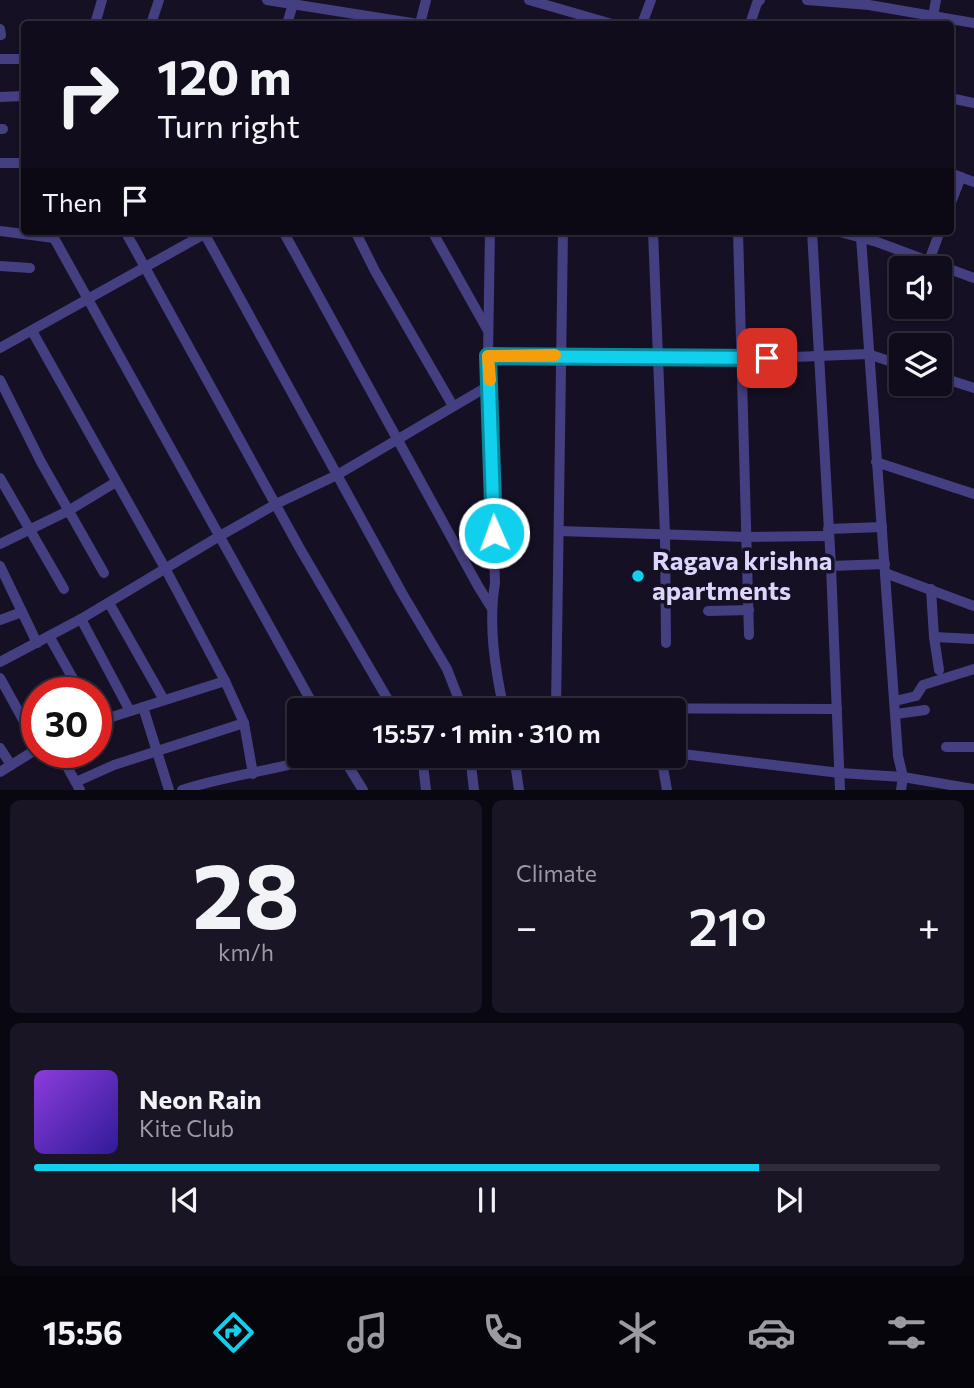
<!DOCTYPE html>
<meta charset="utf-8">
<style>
:root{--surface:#100c1b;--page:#191524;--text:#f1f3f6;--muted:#9c9ba3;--line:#302c3a;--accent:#10d0ee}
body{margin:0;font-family:Commissioner,sans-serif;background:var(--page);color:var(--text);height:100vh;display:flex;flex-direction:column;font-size:26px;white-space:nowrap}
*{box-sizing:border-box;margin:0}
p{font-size:23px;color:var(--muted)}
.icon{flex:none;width:38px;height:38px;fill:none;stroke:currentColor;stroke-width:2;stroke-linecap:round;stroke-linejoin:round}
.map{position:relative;height:790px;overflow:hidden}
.drawer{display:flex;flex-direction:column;gap:10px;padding:10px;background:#09070f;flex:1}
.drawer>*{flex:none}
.banner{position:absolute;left:21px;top:21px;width:933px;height:214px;border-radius:7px;box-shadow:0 2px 5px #0004,0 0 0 2px var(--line);background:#100c1b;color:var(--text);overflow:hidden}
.fabs{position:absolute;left:889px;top:256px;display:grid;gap:14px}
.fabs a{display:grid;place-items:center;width:63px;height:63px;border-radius:7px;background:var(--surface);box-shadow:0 2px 5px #0004,0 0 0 2px var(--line);font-size:35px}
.speed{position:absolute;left:21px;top:677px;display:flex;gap:14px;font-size:35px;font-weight:700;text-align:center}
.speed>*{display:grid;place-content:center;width:91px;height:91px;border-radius:50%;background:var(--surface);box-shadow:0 2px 5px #0004,0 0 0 2px var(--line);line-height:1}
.speed .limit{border:10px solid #d22;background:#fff;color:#111}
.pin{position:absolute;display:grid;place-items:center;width:60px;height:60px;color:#fff;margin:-30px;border-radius:14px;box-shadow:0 4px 10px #0006}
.me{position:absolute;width:77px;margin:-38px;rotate:358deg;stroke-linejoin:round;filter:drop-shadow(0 0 5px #0008)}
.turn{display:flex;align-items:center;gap:24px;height:147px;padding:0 21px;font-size:32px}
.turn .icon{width:91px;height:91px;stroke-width:2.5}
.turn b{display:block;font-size:49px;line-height:60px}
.then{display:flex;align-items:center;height:66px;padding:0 21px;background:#0003;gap:14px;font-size:26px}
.big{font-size:52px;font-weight:600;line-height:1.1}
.drawer .card{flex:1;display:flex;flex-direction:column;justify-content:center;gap:10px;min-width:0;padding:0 24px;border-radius:10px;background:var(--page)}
.drawer .dial{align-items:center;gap:0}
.dial b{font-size:91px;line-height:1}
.song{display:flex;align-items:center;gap:21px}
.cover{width:84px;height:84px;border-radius:10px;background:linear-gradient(135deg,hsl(270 70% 55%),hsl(250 70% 35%))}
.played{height:7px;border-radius:4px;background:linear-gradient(90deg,var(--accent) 80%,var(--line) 80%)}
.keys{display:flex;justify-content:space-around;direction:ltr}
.heat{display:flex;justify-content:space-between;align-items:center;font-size:38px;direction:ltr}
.drawer .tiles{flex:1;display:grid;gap:10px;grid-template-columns:1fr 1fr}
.card:last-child{grid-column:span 2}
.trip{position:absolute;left:287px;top:698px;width:399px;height:70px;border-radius:7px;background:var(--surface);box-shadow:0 2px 5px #0004,0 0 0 2px var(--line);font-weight:600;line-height:70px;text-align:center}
.tabs{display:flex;height:112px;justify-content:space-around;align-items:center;background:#06050b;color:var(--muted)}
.tabs .icon{width:49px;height:49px}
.tabs .current{color:var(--accent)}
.tabs b{font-size:32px;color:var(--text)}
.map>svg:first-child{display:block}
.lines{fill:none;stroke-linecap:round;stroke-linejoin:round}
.minor{stroke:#443f80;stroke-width:10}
.route-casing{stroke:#0a879b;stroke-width:18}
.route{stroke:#10d0ee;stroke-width:12}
.slow{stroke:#f59e0b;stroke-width:12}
.poi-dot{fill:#10d0ee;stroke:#151024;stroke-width:2.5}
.labels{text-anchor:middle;stroke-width:7;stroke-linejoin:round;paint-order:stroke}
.poi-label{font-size:26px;font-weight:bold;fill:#dcd6fc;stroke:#151024;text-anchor:start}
</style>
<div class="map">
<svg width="974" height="790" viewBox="0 0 974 790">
<rect width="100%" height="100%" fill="#151024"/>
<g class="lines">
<g class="minor">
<polyline points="267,0 418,24"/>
<polyline points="529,0 612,24"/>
<polyline points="807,0 869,5 974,23"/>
<polyline points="933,16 936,0"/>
<polyline points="95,24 102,0"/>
<polyline points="151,24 159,0"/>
<polyline points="287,24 293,4"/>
<polyline points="420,24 426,0"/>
<polyline points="642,24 651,0"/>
<polyline points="750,24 757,3 760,0"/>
<polyline points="0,29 1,35"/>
<polyline points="0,59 24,59"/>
<polyline points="0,97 24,96"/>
<polyline points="950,98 974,103"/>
<polyline points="0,129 3,129"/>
<polyline points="0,163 24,163"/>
<polyline points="950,173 974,182"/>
<polyline points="950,205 961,177"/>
<polyline points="0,231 54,238 316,710"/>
<polyline points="125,231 299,547 394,710"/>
<polyline points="203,231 402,593 447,669 463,710"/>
<polyline points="283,231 478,586 491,607"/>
<polyline points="355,231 375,271 453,406"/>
<polyline points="432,231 487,329"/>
<path d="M490 231 488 356 495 583C488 625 495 669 504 710"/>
<polyline points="563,231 556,708 837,709"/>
<polyline points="653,231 665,534 666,643"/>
<polyline points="738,231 749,635"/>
<polyline points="812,231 831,566 840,790"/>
<polyline points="836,231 877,242 974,278"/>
<polyline points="861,237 898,756 903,777 901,790"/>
<polyline points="929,261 940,231"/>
<polyline points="0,266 30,268"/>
<polyline points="32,331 165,568 225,681 244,723 253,774"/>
<polyline points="0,348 208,232"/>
<polyline points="488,356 659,356 742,359 868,354 901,365"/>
<polyline points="940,377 974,388"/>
<polyline points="0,380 41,462 104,573"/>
<polyline points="876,462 974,494"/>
<polyline points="0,478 64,589"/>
<polyline points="828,529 882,527"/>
<polyline points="559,531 746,537 829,536"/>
<polyline points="0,544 68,511 116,482"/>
<polyline points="0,566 37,643"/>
<polyline points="831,566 885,564"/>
<polyline points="885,573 974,606"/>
<polyline points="931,589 934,637 939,670"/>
<polyline points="109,603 164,700"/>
<polyline points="708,611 749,610"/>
<polyline points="81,619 130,711"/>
<polyline points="0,620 22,612"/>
<polyline points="49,636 81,693"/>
<polyline points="934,637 974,639"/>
<polyline points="0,662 81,619 218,537 276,504 337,475 490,385"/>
<polyline points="0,678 37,745"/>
<polyline points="895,701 916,696 923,685 974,669"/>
<polyline points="143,707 169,790"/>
<polyline points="896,714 925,710"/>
<polyline points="96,722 225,681"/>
<polyline points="946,747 974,747"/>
<polyline points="0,748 11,765"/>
<polyline points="59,752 80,790"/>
<polyline points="674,753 840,773 903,777 974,789"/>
<polyline points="342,756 363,790"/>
<polyline points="422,756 426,790"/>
<polyline points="470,756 474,790"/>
<polyline points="514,756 519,790"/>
<polyline points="661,756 667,790"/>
<polyline points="0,772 37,749"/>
<polyline points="76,782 114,765 244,723"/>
<path d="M182 790C228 775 277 770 323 756"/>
</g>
</g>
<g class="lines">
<g class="route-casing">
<polyline id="route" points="494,533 488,356 767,358"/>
</g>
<use href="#route" class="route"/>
<polyline class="slow" points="490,380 488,356 555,355"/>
</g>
<circle class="poi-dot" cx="638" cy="576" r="7"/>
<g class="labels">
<g class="poi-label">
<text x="652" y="570">Ragava krishna<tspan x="652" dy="30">apartments</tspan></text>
</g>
</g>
</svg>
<div class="fabs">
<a><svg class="icon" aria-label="sound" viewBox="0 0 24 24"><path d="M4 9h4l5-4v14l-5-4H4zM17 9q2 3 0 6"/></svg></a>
<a><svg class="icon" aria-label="layers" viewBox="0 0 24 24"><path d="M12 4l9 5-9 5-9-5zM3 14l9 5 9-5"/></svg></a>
</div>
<div class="speed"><div class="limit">30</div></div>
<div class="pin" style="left:767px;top:358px;background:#d93025"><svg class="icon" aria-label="arrive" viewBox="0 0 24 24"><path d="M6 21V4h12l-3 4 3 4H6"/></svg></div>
<svg class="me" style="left:494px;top:533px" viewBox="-20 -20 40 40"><circle r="17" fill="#10d0ee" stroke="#fff" stroke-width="3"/><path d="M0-11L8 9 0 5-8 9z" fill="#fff"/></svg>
<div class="trip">15:57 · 1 min · 310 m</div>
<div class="banner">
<div class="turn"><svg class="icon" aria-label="right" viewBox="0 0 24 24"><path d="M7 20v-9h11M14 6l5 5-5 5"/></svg><div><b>120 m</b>Turn right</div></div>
<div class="then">Then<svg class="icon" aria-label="arrive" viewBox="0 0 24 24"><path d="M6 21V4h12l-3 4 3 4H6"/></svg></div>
</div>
</div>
<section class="drawer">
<div class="tiles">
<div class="card dial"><b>28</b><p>km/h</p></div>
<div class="card"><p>Climate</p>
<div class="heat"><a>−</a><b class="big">21°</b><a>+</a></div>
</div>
<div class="card">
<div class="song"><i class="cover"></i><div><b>Neon Rain</b><p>Kite Club</p></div></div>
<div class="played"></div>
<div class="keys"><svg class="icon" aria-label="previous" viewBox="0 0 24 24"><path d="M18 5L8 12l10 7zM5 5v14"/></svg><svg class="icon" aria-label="pause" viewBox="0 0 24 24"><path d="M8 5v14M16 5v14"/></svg><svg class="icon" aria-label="next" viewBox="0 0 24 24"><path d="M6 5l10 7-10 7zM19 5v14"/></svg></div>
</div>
</div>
</section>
<nav class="tabs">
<b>15:56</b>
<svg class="icon current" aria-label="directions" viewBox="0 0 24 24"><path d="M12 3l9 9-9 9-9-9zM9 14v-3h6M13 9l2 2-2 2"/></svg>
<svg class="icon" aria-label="music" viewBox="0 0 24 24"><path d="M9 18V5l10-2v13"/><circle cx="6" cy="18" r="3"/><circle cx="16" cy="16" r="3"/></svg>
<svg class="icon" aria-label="phone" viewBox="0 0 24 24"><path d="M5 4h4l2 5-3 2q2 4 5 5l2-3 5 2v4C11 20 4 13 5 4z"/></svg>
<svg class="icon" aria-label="climate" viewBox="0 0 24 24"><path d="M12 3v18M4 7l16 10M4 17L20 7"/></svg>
<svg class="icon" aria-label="car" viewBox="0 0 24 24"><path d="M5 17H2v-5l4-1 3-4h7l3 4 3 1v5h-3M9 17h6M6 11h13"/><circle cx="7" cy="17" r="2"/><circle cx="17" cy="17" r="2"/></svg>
<svg class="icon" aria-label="filters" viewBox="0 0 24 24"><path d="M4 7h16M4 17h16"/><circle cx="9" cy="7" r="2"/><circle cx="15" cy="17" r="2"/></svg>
</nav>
